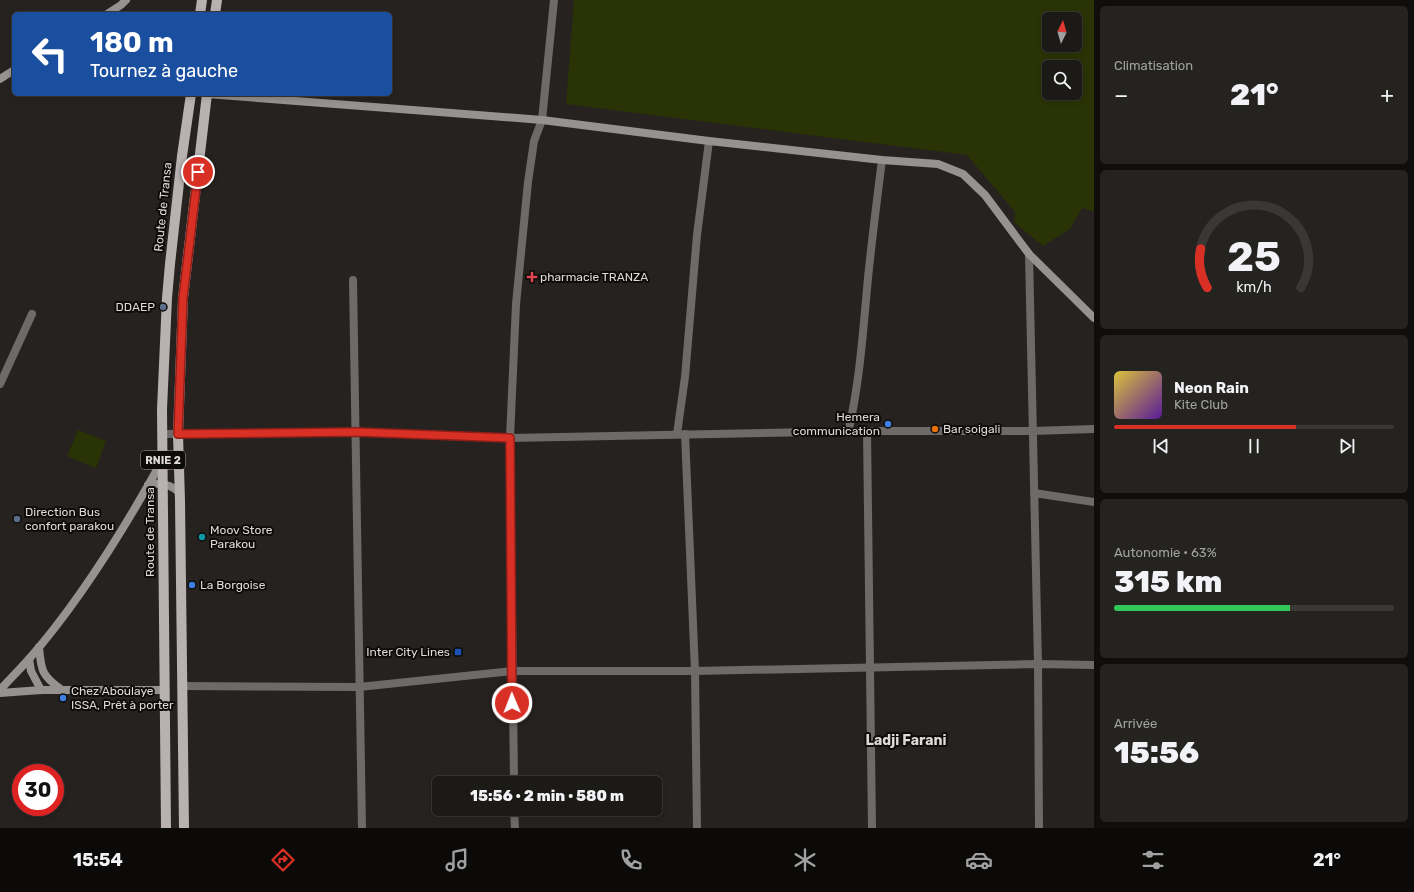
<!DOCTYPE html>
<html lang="fr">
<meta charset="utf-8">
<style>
:root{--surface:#1c1a17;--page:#252320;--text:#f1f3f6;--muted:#a0a1a1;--line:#3a3836;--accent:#d93025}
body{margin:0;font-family:Rubik,sans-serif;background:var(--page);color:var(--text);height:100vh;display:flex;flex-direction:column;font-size:15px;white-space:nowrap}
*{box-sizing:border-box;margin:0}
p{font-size:13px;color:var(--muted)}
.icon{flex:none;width:22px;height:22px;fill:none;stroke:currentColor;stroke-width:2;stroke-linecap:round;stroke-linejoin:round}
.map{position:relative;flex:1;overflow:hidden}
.drawer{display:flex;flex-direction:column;gap:6px;padding:6px;background:#0f0e0d;width:320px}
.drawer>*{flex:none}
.banner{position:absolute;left:12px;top:12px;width:380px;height:84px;border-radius:6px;box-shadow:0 2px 6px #0003,0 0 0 1px var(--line);background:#1a4fa0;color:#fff;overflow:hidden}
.needle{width:26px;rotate:5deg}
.controls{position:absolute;left:1042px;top:12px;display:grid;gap:8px}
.controls a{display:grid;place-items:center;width:40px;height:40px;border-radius:6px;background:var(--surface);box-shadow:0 2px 6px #0003,0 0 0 1px var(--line);font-size:20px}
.speed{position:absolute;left:12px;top:764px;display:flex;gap:8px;font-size:20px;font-weight:700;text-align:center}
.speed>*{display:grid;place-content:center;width:52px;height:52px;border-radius:50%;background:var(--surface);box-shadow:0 2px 6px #0003,0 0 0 1px var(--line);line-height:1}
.speed .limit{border:6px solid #d22;background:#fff;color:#111}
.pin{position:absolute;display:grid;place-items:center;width:34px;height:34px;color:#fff;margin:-17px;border:2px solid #fff;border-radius:50%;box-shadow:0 1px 4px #0007}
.me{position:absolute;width:44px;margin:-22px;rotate:359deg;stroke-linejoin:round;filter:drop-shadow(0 0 3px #0008)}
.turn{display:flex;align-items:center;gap:14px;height:84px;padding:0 12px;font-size:18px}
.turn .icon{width:52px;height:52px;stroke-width:2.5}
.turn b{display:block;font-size:28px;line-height:34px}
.big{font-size:30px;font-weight:800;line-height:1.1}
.drawer .card{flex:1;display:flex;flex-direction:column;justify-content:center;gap:6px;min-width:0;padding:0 14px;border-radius:6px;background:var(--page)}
.drawer .dial{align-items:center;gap:0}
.dial svg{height:104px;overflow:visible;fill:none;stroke:var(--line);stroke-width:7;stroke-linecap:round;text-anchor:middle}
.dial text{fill:var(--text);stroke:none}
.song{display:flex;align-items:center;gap:12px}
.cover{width:48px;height:48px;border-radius:6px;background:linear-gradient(135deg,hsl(50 70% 55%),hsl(270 70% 35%))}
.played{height:4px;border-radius:2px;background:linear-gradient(90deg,var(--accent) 65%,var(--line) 65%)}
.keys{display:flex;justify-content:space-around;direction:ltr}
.heat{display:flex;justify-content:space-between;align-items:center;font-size:22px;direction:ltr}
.charge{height:6px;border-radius:3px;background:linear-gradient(90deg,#34c759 63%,var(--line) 0)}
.trip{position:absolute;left:432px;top:776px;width:230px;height:40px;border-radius:6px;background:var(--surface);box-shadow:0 2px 6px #0003,0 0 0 1px var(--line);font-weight:800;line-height:40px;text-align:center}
.menu{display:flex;height:64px;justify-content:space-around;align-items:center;background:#0b0a09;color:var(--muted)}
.menu .icon{width:28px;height:28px}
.menu .active{color:var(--accent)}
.menu b{font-size:18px;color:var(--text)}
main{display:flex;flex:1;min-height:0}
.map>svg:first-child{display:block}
.green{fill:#2a3305;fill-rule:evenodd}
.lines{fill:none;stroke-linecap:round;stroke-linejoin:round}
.street{stroke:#6d6a69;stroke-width:8}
.secondary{stroke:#979292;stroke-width:8}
.primary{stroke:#b8b1b1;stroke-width:10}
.route-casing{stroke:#8d1f18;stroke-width:10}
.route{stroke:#d93025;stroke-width:7}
.health-dot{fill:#e0444e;stroke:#0d0c0a;stroke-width:1.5}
.service-dot{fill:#5c6f8a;stroke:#0d0c0a;stroke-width:1.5}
.shop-dot{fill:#3f7fe0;stroke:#0d0c0a;stroke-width:1.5}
.food-dot{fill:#e8710a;stroke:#0d0c0a;stroke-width:1.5}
.culture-dot{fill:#0f9aa8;stroke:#0d0c0a;stroke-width:1.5}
.transit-dot{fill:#1a4fb4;stroke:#0d0c0a;stroke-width:1.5}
.labels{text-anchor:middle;stroke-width:4;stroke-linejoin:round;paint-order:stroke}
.shield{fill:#0d0c0a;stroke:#9f9c9a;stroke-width:1}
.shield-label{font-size:11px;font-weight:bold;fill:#dddad8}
.street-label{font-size:12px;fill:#dddad8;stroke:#0d0c0a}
.poi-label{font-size:12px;fill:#dddad8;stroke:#0d0c0a;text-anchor:start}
.quarter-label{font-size:14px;font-weight:bold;fill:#dddad8;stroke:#0d0c0a}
</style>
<main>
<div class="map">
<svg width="1094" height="828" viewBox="0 0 1094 828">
<rect width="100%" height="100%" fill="#26221f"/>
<g class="green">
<path d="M574 0H1094V212L1082 208 1070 229 1043 246 1014 222 1015 212 967 155 566 104ZM1049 19H1075V45H1049ZM1049 67H1075V93H1049Z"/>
<polygon points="78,430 106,441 96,468 67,456"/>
</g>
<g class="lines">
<g class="street">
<polyline points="1029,254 1038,664 1039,828"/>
<path d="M353 280C357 462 358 645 362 828"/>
<polyline points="0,384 32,314"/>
<polyline points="867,431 872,828"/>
<path d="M848 433C860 382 863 330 868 278 872 239 877 199 882 160"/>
<polyline points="162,434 357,432 510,438 867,431 1032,431 1094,429"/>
<polyline points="677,434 685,377 697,235 709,141"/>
<polyline points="685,434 695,671 697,828"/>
<polyline points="1034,493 1094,502"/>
<polyline points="182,686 359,687 512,671 695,671 1038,664 1094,665"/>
<polyline points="514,783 510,438 516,304 528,182 534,141 542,120 554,0"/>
<polyline points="514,809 515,828"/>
</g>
<g class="secondary">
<polyline points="107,14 121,5 126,0"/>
<polyline points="0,79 14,70"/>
<polyline points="207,94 542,120 709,141 882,160 938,164 963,174 985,195 1029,254 1094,318"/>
<path d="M148 485C160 482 171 484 180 493"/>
<path d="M39 647C41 671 42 676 62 690"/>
<polyline points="29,659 31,671 41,690"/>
<path d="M0 690C10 679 20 669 29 659 80 601 126 526 163 459"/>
<polyline points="0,693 41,690 164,690"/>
</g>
<g class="primary">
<polyline points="200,14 202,0"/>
<polyline points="215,14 217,0"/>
<polyline points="166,828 162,409 167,298 170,264 182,156 191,94"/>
<polyline points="184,828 180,501 178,434 183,298 207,94"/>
</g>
</g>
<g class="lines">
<g class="route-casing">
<polyline id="route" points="198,172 183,298 178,434 357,432 510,438 512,703"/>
</g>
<use href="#route" class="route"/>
</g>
<path class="health-dot" d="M530 271h4v4h4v4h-4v4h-4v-4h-4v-4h4z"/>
<g class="service-dot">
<circle cx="163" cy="307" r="4"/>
<circle cx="17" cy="519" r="4"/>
</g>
<g class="shop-dot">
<circle cx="888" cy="424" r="4"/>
<circle cx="192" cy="585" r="4"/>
<circle cx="63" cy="698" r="4"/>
</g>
<circle class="food-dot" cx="935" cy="429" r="4"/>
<circle class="culture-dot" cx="202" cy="537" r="4"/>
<rect class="transit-dot" x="454" y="648" width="8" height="8" rx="2"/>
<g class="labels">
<rect class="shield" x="141" y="451" width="44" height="18" rx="3"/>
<g class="shield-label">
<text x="163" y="464">RNIE 2</text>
</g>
<g class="street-label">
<text transform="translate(163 207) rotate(-84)" y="4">Route de Transa</text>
<text transform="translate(150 532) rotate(-90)" y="4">Route de Transa</text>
</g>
<g class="poi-label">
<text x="540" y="281">pharmacie TRANZA</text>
<text x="155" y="311" text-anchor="end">DDAEP</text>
<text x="880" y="421" text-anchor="end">Hemera<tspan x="880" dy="14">communication</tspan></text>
<text x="943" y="433">Bar soigali</text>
<text x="25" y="516">Direction Bus<tspan x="25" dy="14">confort parakou</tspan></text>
<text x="210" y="534">Moov Store<tspan x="210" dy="14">Parakou</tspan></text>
<text x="200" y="589">La Borgoise</text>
<text x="450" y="656" text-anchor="end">Inter City Lines</text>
<text x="71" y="695">Chez Aboulaye<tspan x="71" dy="14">ISSA, Prêt à porter</tspan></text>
</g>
<g class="quarter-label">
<text x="906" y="745">Ladji Farani</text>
</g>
</g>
</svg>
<div class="controls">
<a><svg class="needle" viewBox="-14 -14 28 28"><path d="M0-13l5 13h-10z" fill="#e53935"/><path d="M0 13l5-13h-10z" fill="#a0a1a1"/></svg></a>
<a><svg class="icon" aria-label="search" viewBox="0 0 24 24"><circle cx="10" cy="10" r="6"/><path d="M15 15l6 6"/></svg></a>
</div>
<div class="speed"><div class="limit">30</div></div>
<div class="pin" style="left:198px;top:172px;background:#d93025"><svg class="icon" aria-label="arrive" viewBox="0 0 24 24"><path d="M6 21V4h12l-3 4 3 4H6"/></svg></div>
<svg class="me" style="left:512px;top:703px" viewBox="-20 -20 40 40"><circle r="17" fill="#d93025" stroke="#fff" stroke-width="3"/><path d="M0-11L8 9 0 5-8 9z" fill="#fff"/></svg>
<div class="trip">15:56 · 2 min · 580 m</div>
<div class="banner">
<div class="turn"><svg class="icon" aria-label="left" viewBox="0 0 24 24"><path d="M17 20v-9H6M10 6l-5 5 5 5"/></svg><div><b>180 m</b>Tournez à gauche</div></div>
</div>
</div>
<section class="drawer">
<div class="card"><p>Climatisation</p>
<div class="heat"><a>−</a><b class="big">21°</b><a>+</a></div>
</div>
<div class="card dial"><svg viewBox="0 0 100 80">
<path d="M14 69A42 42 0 1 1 86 69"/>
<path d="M14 69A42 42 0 0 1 9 39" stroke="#d93025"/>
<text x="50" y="56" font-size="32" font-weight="700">25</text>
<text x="50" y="72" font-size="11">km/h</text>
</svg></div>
<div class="card">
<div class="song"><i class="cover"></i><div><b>Neon Rain</b><p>Kite Club</p></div></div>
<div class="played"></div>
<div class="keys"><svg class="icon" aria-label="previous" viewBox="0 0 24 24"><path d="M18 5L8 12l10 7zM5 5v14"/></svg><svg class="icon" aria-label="pause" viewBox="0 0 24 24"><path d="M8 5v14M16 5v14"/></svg><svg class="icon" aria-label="next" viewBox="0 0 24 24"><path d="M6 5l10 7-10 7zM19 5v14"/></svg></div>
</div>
<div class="card"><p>Autonomie · 63%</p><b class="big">315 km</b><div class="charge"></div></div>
<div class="card"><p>Arrivée</p><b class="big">15:56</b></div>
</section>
</main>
<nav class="menu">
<b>15:54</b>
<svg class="icon active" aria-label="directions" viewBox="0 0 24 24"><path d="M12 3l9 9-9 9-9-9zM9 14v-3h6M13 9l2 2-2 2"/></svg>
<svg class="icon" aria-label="music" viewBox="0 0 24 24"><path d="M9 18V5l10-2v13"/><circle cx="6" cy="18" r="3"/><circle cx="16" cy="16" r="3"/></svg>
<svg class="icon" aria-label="phone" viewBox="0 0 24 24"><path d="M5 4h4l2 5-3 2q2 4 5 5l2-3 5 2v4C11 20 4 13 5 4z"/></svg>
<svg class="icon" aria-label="climate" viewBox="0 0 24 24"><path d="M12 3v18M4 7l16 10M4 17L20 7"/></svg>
<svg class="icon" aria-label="car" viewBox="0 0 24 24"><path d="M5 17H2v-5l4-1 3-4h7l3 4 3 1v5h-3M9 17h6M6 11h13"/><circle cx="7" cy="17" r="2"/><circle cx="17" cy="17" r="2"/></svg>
<svg class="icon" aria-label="filters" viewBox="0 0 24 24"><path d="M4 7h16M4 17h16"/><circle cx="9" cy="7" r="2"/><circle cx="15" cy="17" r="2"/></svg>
<b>21°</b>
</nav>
